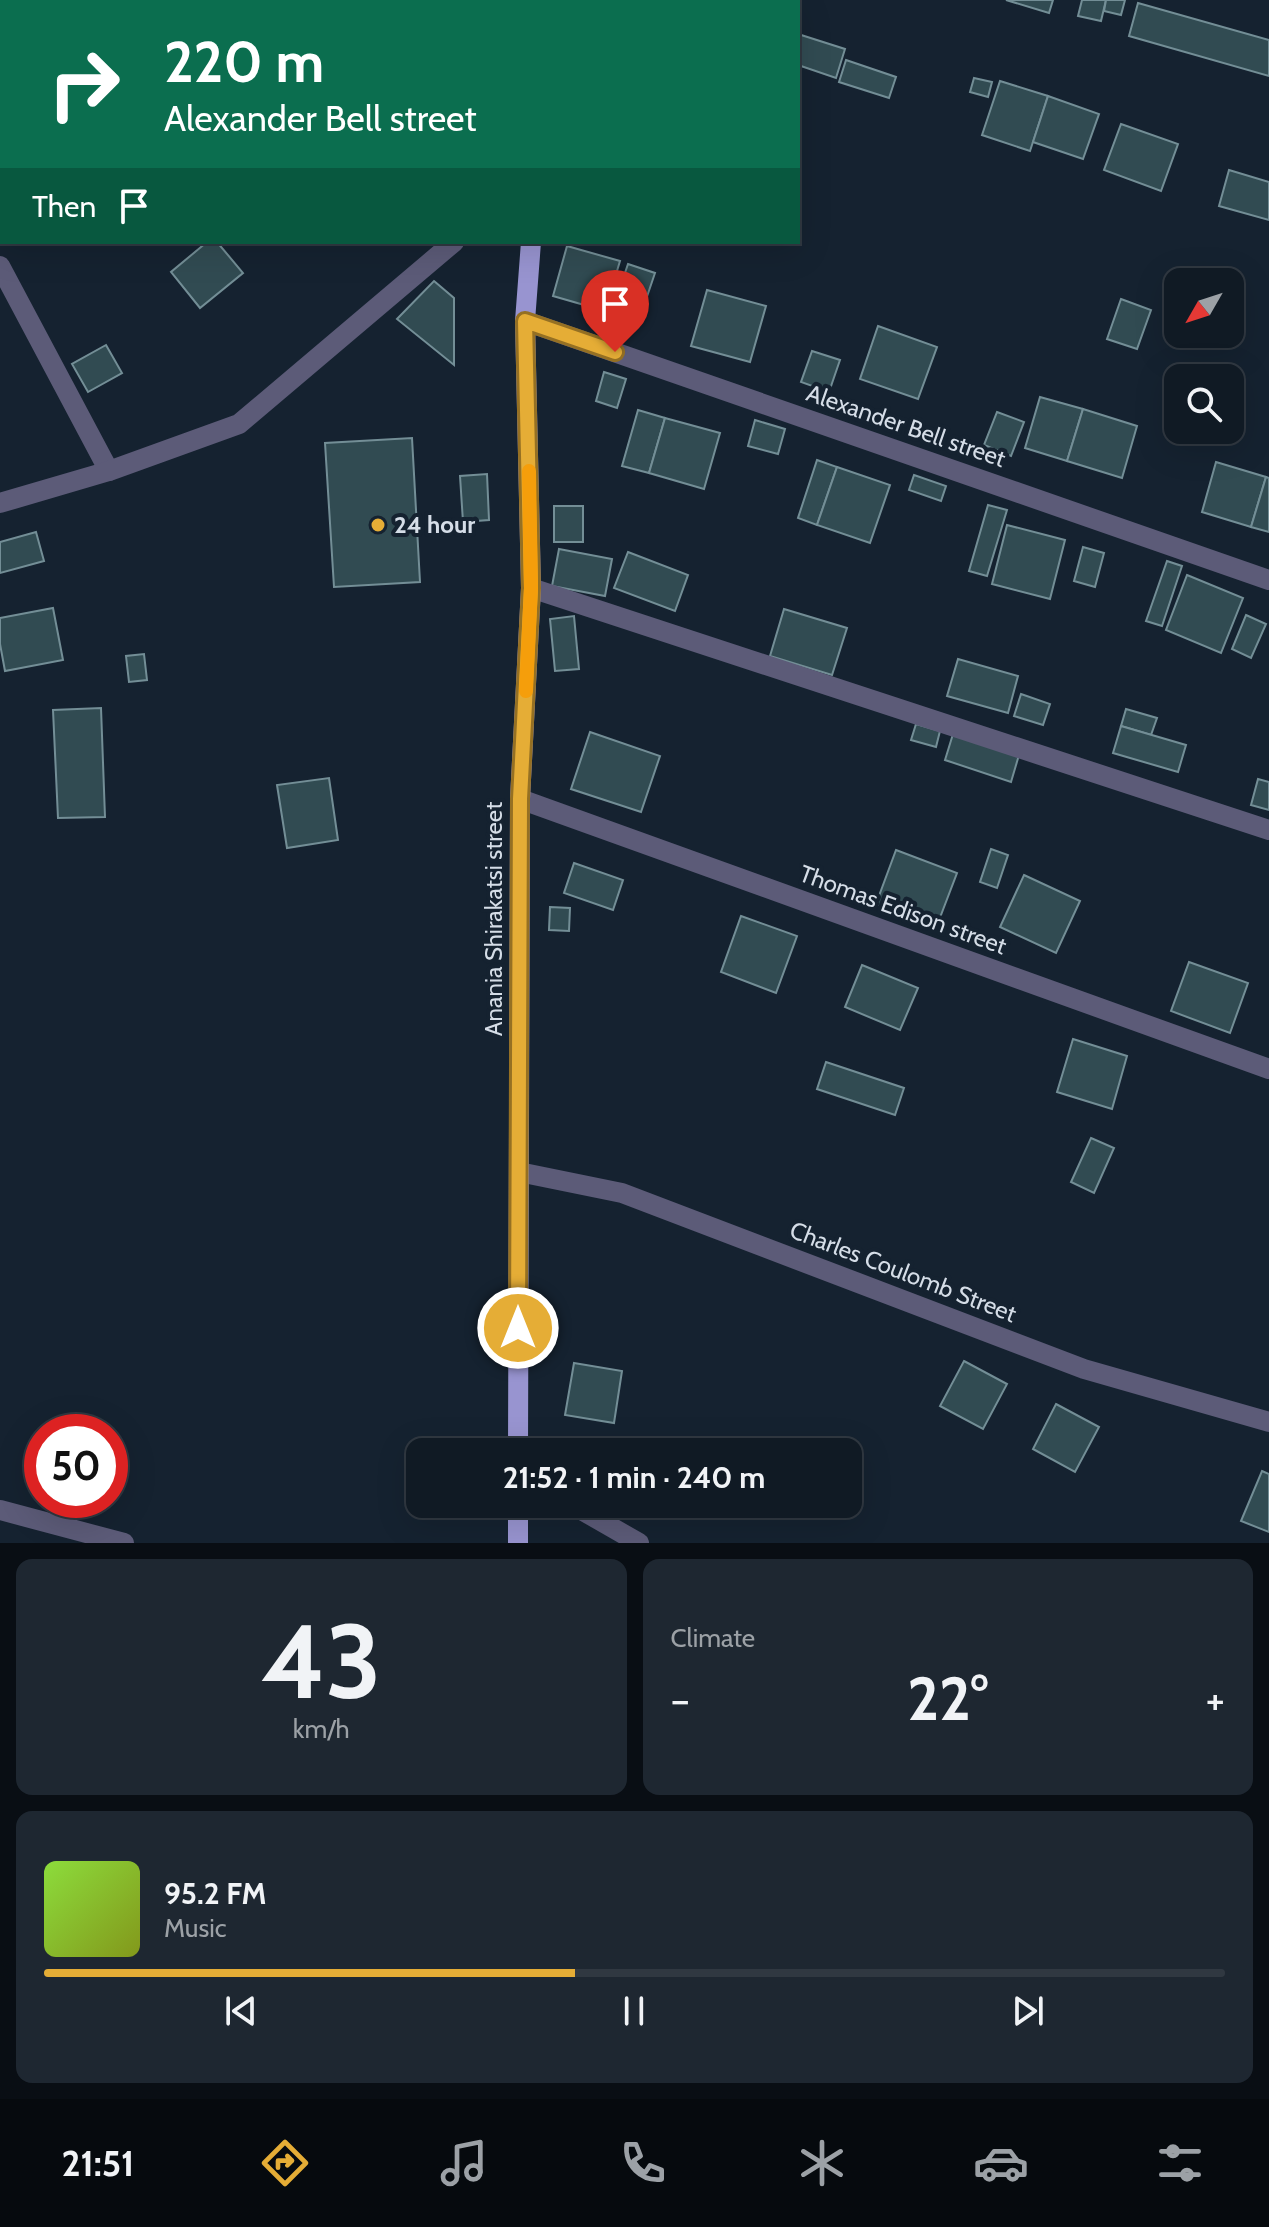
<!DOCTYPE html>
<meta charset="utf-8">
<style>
:root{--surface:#101a24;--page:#1e2731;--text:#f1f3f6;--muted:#9ca1a6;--line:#303841;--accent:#e5ad36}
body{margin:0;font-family:Cabin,sans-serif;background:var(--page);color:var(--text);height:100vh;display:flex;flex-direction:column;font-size:30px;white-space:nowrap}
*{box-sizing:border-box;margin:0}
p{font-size:26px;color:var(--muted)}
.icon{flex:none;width:44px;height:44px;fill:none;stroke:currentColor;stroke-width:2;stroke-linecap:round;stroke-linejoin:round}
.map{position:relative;height:1543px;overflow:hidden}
.side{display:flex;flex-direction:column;gap:16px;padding:16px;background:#090e14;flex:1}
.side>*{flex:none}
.banner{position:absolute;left:0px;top:0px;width:800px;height:244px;box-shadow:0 8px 32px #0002,0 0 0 2px var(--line);background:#0b6e4f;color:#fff;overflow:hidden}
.needle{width:52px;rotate:231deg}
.fabs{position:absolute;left:1164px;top:268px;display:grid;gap:16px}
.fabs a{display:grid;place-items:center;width:80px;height:80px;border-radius:16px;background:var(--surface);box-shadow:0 8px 32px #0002,0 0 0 2px var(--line);font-size:40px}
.speed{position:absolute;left:24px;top:1414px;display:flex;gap:16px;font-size:40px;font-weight:700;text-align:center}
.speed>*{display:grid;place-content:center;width:104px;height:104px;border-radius:50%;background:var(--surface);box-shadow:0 8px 32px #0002,0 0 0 2px var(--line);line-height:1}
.speed .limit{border:12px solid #d22;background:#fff;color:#111}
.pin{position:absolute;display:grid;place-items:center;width:68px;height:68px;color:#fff;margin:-82px -34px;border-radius:50% 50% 50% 0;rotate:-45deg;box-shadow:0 0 8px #0007}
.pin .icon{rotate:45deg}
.me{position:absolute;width:88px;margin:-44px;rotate:0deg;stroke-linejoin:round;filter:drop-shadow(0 0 6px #0008)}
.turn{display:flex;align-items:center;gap:28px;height:168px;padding:0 32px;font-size:36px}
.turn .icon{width:104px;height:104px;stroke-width:2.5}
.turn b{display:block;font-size:56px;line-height:68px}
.then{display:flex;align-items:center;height:76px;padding:0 32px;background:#0003;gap:16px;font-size:30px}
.big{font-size:60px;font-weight:700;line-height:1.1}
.side .tile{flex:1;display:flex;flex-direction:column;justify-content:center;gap:12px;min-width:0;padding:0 28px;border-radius:16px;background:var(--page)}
.side .dial{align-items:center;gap:0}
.dial b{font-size:104px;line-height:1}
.song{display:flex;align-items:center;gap:24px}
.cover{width:96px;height:96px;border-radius:12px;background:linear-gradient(135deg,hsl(90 70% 55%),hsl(70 70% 35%))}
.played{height:8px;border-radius:4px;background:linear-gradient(90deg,var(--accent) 45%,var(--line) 45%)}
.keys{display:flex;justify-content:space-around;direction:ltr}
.heat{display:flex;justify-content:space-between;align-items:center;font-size:44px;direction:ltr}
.side .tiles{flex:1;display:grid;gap:16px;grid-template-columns:1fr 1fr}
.tile:last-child{grid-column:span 2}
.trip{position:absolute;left:406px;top:1438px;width:456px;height:80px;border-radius:16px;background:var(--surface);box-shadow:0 8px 32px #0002,0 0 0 2px var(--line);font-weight:700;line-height:80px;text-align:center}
.menu{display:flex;height:128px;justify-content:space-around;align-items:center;background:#060a0e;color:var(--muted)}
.menu .icon{width:56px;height:56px}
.menu .on{color:var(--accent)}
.menu b{font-size:36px;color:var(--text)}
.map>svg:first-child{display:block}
.building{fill:#314b52;stroke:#738e96;stroke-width:2}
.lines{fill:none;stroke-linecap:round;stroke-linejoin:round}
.minor{stroke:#5c5b78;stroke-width:20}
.major{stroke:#9894d0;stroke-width:20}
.route-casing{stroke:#957023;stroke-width:20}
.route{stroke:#e5ad36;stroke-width:14}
.slow{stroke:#f59e0b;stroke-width:14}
.poi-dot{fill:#e5ad36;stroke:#152230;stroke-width:3}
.labels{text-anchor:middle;stroke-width:8;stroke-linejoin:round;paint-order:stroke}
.street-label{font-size:24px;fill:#d5dde7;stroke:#152230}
.poi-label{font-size:24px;font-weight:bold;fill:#d5dde7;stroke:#152230;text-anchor:start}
</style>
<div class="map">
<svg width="1269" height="1543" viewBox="0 0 1269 1543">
<rect width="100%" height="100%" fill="#152230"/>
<g class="building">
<polygon points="0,0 57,2 2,2 2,58"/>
<polygon points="1006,0 1053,0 1049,13"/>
<polygon points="1082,0 1106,0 1101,21 1078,16"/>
<polygon points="1106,0 1125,0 1121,15 1104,11"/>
<polygon points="1138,3 1269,40 1269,76 1129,36"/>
<polygon points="798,34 845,49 836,78 798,65"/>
<polygon points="846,60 896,77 889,98 839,82"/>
<polygon points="974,78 992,82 988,97 970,92"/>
<polygon points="1000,81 1048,96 1030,151 982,135"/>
<polygon points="1048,96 1099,114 1083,159 1033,142"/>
<polygon points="1121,124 1178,144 1161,191 1104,170"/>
<polygon points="1229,170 1269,182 1269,220 1219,206"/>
<polygon points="207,242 217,242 243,273 200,308 171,272"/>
<polygon points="567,246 620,261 605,311 553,296"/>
<polygon points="628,264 655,273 638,323 611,314"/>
<polygon points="434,281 454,298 454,365 397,319"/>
<polygon points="707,290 766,306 750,362 691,346"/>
<polygon points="1121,299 1151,310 1137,349 1107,339"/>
<polygon points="878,326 937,347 918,399 860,379"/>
<polygon points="106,345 122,373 88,392 72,364"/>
<polygon points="812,351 840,360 829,392 801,382"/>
<polygon points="604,372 626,379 617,408 596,401"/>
<polygon points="1040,397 1083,409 1067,461 1025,448"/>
<polygon points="1083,409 1137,426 1122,478 1067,461"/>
<polygon points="638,410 665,418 649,473 622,466"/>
<polygon points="997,412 1024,422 1011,456 984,445"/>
<polygon points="665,418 720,433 704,489 649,473"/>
<polygon points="755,420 785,429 778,454 748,446"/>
<polygon points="412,438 420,582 334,587 325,443"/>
<polygon points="817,460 837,467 817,525 798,518"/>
<polygon points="1216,462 1266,477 1251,527 1202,512"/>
<polygon points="837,467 890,485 870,543 817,525"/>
<polygon points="487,474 489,520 463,522 460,476"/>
<polygon points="914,475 946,486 941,501 909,490"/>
<polygon points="1266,477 1269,478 1269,532 1251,527"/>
<polygon points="988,505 1007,510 987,576 969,571"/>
<rect x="554" y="506" width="29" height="36"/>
<polygon points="1007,525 1065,540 1050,599 992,584"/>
<polygon points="36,532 44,561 0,573 0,542"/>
<polygon points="1083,547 1104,553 1095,587 1074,581"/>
<polygon points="559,549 612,559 605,596 552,586"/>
<polygon points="628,552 688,575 675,611 614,588"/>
<polygon points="1167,561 1182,566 1162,626 1146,621"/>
<polygon points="1187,575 1243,598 1221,653 1166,630"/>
<polygon points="53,608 63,660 5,671 0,644 0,618"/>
<polygon points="784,609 847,628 832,675 770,656"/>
<polygon points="1246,615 1266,624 1251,658 1232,649"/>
<polygon points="574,616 579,669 555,671 550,619"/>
<polygon points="144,654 147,680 129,682 126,656"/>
<polygon points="958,659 1018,676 1008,713 947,696"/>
<polygon points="1021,694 1050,704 1043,725 1014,716"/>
<polygon points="101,708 105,817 58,818 53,710"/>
<polygon points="1126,709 1157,718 1151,735 1121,726"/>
<polygon points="916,724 940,731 936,747 911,740"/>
<polygon points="1121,726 1186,745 1178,772 1113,753"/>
<polygon points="590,732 660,756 641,812 571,789"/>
<polygon points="953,734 1019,755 1011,782 945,760"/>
<polygon points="329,778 338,840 287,848 277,785"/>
<polygon points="1258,779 1269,782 1269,810 1251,805"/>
<polygon points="991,849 1008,855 997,888 980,882"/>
<polygon points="896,850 957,873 936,928 876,904"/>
<polygon points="574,863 623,880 613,910 564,893"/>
<polygon points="1024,875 1080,901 1056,953 1000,927"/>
<polygon points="550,907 570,908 569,931 549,930"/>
<polygon points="741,916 797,936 776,993 721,972"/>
<polygon points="1189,962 1248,983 1230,1033 1171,1011"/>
<polygon points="862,965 918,988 900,1030 845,1007"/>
<polygon points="1073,1039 1127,1056 1112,1109 1057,1092"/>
<polygon points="826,1062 904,1088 895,1115 817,1089"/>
<polygon points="1091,1138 1114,1148 1094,1193 1071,1182"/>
<polygon points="964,1361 1007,1384 983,1429 940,1406"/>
<polygon points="574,1363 622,1371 614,1423 565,1415"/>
<polygon points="1056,1404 1099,1427 1075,1472 1033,1449"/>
<polygon points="1262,1471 1269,1474 1269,1532 1241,1521"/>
</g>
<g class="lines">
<g class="minor">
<polyline points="210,2 211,0"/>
<polyline points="0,235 2,230"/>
<polyline points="0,266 109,471"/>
<polyline points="525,321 1269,580"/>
<polyline points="0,503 109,471 239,424 454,242"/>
<polyline points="531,588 1269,830"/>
<polyline points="520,799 1269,1069"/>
<polyline points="519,1172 622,1193 1084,1369 1269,1422"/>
<polyline points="571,1504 639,1543"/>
<polyline points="0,1510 124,1543"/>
</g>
<g class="major">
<polyline points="599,2 601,0"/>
<polyline points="518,1452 520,799 531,588 525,321 531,242"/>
<polyline points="518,1504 518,1543"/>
</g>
</g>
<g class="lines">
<g class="route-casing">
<polyline id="route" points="518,1328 520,799 531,588 525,321 615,352"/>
</g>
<use href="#route" class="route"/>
<polyline class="slow" points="526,691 531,588 529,471"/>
</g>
<circle class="poi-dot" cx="378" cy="525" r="8"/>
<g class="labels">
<g class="street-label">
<text transform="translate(906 426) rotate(19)" y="8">Alexander Bell street</text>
<text transform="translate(903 910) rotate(20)" y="8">Thomas Edison street</text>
<text transform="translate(494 919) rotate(-90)" y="8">Anania Shirakatsi street</text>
<text transform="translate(903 1272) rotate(21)" y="8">Charles Coulomb Street</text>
</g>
<g class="poi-label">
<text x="394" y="533">24 hour</text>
</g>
</g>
</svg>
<div class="fabs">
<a><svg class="needle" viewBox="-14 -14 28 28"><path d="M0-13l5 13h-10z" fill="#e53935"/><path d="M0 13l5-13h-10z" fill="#9ca1a6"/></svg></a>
<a><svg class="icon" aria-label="search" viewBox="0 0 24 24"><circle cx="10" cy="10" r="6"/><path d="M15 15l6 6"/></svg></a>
</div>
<div class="speed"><div class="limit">50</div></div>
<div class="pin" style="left:615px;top:352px;background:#d93025"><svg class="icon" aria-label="arrive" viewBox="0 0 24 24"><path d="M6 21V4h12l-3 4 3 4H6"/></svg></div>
<svg class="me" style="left:518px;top:1328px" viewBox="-20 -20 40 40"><circle r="17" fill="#e5ad36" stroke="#fff" stroke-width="3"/><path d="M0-11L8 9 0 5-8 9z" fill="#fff"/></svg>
<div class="trip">21:52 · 1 min · 240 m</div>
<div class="banner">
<div class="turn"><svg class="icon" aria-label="right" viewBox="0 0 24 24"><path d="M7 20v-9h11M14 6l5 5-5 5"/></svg><div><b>220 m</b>Alexander Bell street</div></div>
<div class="then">Then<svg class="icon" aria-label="arrive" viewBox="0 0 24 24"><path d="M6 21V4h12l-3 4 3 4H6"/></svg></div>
</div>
</div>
<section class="side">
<div class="tiles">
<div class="tile dial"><b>43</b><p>km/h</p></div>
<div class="tile"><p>Climate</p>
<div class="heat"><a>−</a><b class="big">22°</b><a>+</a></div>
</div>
<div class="tile">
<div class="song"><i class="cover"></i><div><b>95.2 FM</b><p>Music</p></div></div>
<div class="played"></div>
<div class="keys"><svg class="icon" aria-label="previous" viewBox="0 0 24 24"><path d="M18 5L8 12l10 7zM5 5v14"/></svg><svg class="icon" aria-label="pause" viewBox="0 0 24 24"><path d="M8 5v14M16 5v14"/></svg><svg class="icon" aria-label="next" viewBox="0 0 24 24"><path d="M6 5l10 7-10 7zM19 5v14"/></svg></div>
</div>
</div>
</section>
<nav class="menu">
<b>21:51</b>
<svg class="icon on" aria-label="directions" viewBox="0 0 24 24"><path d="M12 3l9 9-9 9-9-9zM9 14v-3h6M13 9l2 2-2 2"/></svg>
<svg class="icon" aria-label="music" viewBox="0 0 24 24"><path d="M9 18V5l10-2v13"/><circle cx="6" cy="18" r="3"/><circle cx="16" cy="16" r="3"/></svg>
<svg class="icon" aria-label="phone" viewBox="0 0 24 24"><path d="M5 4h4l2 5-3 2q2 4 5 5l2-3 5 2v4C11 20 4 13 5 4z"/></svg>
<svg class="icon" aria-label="climate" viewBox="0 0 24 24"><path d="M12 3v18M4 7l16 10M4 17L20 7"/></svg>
<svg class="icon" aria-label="car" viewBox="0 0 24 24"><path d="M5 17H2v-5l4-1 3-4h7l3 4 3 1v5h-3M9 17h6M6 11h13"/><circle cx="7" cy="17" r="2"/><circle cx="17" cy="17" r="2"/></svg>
<svg class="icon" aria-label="filters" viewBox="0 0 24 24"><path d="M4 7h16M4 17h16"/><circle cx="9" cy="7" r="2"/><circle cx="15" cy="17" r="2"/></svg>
</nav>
